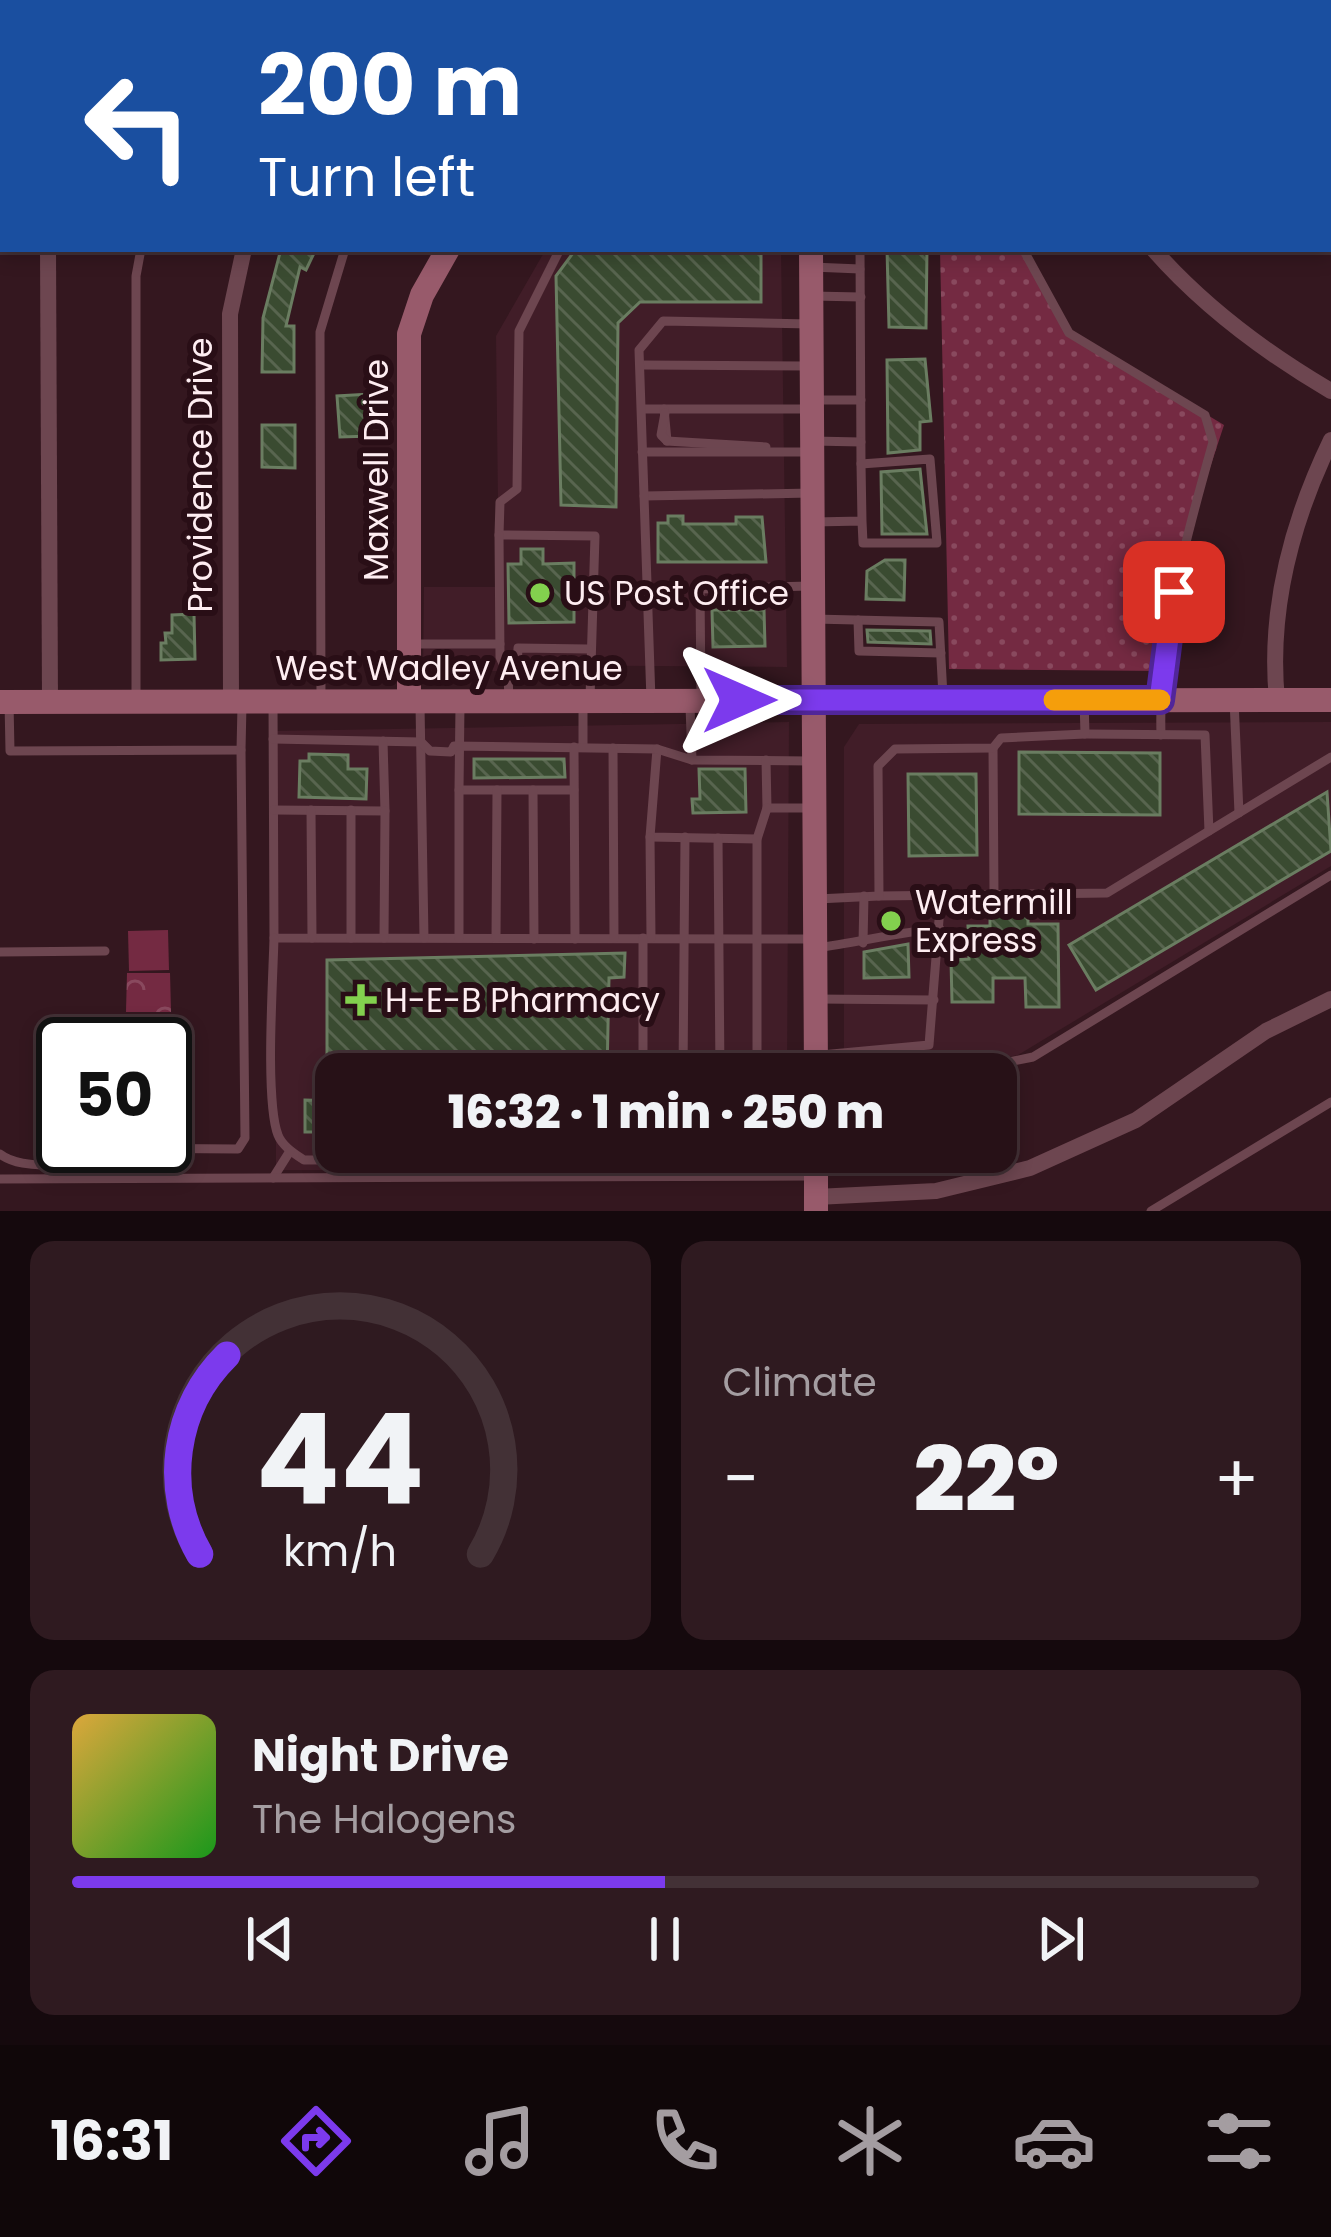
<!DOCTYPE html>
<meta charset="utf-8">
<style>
:root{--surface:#271117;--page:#2f1a20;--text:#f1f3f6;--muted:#a49da1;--line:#433136;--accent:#7c3aed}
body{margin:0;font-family:Poppins,sans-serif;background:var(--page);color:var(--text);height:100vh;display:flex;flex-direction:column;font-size:45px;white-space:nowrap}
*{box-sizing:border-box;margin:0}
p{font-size:39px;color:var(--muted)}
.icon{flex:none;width:66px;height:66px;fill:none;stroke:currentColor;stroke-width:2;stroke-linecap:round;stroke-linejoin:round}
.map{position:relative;height:1211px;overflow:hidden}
.drawer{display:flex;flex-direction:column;gap:30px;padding:30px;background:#15090d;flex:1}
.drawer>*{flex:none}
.hud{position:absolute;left:0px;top:0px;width:1332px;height:252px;box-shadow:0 6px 18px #0003,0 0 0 3px var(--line);background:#1a4fa0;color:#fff;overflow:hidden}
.speed{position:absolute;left:36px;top:1017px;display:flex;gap:24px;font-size:60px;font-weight:700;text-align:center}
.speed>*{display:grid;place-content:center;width:156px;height:156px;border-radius:50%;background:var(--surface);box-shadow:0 6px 18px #0003,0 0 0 3px var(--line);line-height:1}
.speed .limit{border:6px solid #111;border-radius:18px;background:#fff;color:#111}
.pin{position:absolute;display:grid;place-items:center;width:102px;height:102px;color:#fff;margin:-51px;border-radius:24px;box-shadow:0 6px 18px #0006}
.me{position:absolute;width:132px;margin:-66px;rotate:90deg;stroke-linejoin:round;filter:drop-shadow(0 0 9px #0008)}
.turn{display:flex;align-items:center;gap:42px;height:252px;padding:0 60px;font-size:54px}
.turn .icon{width:156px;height:156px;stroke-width:2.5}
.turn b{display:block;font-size:84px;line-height:102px}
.big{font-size:90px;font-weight:800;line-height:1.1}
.drawer .widget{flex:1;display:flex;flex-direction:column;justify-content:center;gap:18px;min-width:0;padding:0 42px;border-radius:24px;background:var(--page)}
.drawer .dial{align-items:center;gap:0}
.dial svg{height:312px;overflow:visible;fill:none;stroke:var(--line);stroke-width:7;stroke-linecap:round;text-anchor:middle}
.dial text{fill:var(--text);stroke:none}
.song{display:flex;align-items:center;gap:36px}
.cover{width:144px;height:144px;border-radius:18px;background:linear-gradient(135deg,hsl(40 70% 55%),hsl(120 70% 35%))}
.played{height:12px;border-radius:6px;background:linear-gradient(90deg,var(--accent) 50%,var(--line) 50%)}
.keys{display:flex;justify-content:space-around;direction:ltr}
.heat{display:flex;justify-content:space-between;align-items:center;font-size:66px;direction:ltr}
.drawer .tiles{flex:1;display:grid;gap:30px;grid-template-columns:1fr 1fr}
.widget:last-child{grid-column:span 2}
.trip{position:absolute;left:315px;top:1053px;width:702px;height:120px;border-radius:24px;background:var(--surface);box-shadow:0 6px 18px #0003,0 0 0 3px var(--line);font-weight:800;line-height:120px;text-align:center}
.tab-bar{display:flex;height:192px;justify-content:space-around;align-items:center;background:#100709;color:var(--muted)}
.tab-bar .icon{width:84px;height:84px}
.tab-bar .active{color:var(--accent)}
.tab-bar b{font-size:54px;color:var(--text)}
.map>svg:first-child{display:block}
.built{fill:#411d28}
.grass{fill:url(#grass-dots)}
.park{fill:url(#park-crowns)}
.garden{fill:#742a42}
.building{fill:url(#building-back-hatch);stroke:#6a7d61;stroke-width:3}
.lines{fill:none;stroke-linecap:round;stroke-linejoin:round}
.lane{stroke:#6d4650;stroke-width:9}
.street{stroke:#6d4650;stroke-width:16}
.secondary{stroke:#985a6b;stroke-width:24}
.route-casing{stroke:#51269a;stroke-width:30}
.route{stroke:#7c3aed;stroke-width:21}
.slow{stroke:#f59e0b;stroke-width:21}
.poi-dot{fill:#83d04e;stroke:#290e16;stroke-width:4.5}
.labels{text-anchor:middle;stroke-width:12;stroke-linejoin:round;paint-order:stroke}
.street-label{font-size:33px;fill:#feedf1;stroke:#290e16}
.poi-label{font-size:33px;fill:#feedf1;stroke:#290e16;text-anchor:start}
</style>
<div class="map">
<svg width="1331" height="1211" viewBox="0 0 1331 1211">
<defs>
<pattern id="grass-dots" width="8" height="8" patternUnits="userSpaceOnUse" patternTransform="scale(3)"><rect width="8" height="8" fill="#742a42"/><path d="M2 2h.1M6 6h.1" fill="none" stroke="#89495e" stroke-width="1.8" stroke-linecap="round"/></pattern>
<pattern id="park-crowns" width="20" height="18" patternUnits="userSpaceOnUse" patternTransform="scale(3)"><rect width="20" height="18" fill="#742a42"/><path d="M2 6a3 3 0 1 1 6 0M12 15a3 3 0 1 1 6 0" fill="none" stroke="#89495e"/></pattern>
<pattern id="building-back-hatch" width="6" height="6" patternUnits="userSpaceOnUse" patternTransform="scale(3)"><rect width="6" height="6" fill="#3a4b31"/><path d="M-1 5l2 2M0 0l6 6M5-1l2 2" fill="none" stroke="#58654f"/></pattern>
</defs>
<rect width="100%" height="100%" fill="#34171f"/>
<g class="built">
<polygon points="546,249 781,249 787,667 499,665 499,671 423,671 424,587 499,587 496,336"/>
<polygon points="789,722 787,1074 336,1074 336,1152 786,1152 786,1170 276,1170 275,731"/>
<polygon points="1331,722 1331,866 1018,1055 924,1074 844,1074 844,747 859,724"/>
</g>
<polygon class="grass" points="940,249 1025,249 1071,333 1224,425 1186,541 1163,671 949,669"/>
<polygon class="park" points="127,973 170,973 171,1012 126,1012"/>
<polygon class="garden" points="168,930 169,970 129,971 128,931"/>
<g class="building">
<polygon points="281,249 316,249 306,270 300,267 286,326 294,326 294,372 262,372 263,318"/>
<polygon points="576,249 761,249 761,302 640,302 618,323 616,507 561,505 556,276"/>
<polygon points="887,249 927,249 926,328 889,327"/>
<polygon points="925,359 931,421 920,422 920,450 888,453 887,360"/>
<polygon points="370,394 372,436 340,437 337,396"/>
<polygon points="262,425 295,425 295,468 262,467"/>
<polygon points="920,469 927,534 882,534 881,472"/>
<polygon points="668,516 683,516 683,524 736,524 736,517 762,517 766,562 658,562 658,523 668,523"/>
<polygon points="521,549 543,549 543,564 574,563 574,622 509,623 508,564 521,564"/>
<polygon points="885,560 905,560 904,600 866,599 867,571"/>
<polygon points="712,610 764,610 765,646 713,647"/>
<polygon points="194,614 195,659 161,660 161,643 166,643 165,633 172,633 172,615"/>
<polygon points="867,630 930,631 931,644 868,642"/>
<polygon points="1019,752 1160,753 1160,815 1019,814"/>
<polygon points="309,754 348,755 348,769 367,769 366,799 299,797 300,761 309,761"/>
<polygon points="474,759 564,759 565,777 474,778"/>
<polygon points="699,769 745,769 746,812 693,813 692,799 700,799"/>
<polygon points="908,774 976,774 977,855 909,856"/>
<polygon points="1327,792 1331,851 1096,990 1069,945"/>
<polygon points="1028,911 1028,924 1058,924 1059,1007 1026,1007 1025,978 993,978 993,1002 952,1002 951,960 969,959 968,926 990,926 990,912"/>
<polygon points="908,944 909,977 864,978 864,952"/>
<polygon points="625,953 624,977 609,978 607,1074 327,1074 327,960"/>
<polygon points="305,1100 336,1101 336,1132 305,1132"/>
</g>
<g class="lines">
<g class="lane">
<polyline points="1076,0 1077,3"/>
<polyline points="275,3 277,0"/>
<polyline points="0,32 3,32"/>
<polyline points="560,249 519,331 517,489 500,502 499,535 595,536 590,698"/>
<polyline points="860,249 861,464"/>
<path d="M1023 249 1069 333 1205 415 1213 442C1186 538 1158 634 1161 735"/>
<polyline points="812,267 860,269"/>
<polyline points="812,296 861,297"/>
<polyline points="641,365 807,366"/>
<polyline points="813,400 861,400"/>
<polyline points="642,409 807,409"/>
<polyline points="664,409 667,441 766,447"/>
<polyline points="665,413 661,435 667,441"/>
<polyline points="813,441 861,442"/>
<polyline points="642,452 811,452"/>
<polyline points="644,496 812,493"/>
<polyline points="814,522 862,521 863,543 937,543 930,459 861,464 862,521"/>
<polyline points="499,535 500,657 508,675"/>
<polyline points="814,619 939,622 943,696"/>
<polyline points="858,620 859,651 941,653"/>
<polyline points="409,644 500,644"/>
<polyline points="136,697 136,276 141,249"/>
<polyline points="701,697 700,589 809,586"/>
<polyline points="509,700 508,675 517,668 518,648 588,649"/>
<polyline points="651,700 639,350 663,321 810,324"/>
<polyline points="1234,700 1239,813"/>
<polyline points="321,701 320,332 345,249"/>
<polyline points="9,702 10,751 241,750 242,705"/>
<polyline points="273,702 274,938 812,939"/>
<polyline points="420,705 424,938"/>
<polyline points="460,705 459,790 574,790"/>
<polyline points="583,705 583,747"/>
<polyline points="690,706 692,760"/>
<polyline points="1085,734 1205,735 1209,831"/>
<polyline points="273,739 421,742 430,751 451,752 454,746 657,749 650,837 757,839"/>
<polyline points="574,747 575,939"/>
<polyline points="613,748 614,938"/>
<polyline points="993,748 994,895"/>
<polyline points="657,749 692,760 810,761"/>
<polyline points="766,760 767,808 809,808"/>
<polyline points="459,790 459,938"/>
<polyline points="533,790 534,939"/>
<polyline points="274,810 385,811 383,741"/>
<polyline points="311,810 312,938"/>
<polyline points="351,810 351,938"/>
<polyline points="650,837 651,938"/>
<polyline points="718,838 720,1074"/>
<polyline points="879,896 1107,893 1331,757"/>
<polyline points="817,899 879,896 878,766 895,749 993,748 1001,738 1085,734 1084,700"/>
<path d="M274 938C273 979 265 1102 278 1135 282 1146 295 1154 304 1160L545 1159 554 1152"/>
<polyline points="384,938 385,811"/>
<polyline points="496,938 497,790"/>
<polyline points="863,943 864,896"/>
<path d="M815 948C859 943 895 932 940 929"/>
<polyline points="0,952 105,951"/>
<polyline points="816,999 934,1000"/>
<polyline points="821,1055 929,1045 941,895"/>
<polyline points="643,1074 643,938"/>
<polyline points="683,1074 685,837"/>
<polyline points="757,1074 757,839 767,808"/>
<polyline points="950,1074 1033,1057 1331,875"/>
<polyline points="653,1152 654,1176"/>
<polyline points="688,1152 700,1162 752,1162 758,1152"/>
<path d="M0 1154C23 1172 81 1166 102 1148L238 1149 245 1138 241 750"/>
<polyline points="273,1178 290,1151"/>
<polyline points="0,1179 811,1176"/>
<polyline points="1151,1211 1331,1102"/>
</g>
<g class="street">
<polyline points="308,0 313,3"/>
<polyline points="1286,0 1288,3"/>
<polyline points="406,3 411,0"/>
<polyline points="1329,61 1331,64"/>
<polyline points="48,249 50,702"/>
<path d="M1153 249C1203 306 1266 353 1331 391"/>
<path d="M1277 700C1268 609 1292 521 1331 440"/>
<polyline points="231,702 230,314 244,249"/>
<polyline points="816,1197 936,1191 1030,1168 1136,1120 1266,1031 1331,999"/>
</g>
<g class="secondary">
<polyline points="810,0 810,3"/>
<polyline points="1185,3 1192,0"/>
<polyline points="811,249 816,1074"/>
<polyline points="409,699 409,334 422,295 448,249"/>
<polyline points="0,702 1331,700"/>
<polyline points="816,1152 816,1211"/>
</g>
</g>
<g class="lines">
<g class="route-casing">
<polyline id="route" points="739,700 1160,700 1174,592"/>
</g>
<use href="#route" class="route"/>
<polyline class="slow" points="1054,700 1160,700"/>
</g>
<g class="poi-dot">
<circle cx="540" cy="593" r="12"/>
<circle cx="891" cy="921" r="12"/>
<path d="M355 982h12v12h12v12h-12v12h-12v-12h-12v-12h12z"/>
</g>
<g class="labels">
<g class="street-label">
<text transform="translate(376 470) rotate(-90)" y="12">Maxwell Drive</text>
<text transform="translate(200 475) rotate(-90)" y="12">Providence Drive</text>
<text x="449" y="680">West Wadley Avenue</text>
</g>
<g class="poi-label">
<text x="564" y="605">US Post Office</text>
<text x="915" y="914">Watermill<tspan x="915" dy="38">Express</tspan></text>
<text x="385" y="1012">H-E-B Pharmacy</text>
</g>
</g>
</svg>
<div class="speed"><div class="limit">50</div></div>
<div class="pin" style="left:1174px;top:592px;background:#d93025"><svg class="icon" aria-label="arrive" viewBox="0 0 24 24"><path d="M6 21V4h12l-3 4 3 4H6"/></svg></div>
<svg class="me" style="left:739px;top:700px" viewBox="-20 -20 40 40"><path d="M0-17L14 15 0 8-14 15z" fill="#7c3aed" stroke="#fff" stroke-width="4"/></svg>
<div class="trip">16:32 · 1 min · 250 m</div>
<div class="hud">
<div class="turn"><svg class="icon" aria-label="left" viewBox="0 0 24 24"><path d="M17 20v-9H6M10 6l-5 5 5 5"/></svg><div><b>200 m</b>Turn left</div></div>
</div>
</div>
<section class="drawer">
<div class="tiles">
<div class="widget dial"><svg viewBox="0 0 100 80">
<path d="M14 69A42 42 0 1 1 86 69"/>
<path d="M14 69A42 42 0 0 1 21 18" stroke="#7c3aed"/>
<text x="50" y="56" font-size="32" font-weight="700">44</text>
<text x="50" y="72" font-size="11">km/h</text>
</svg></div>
<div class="widget"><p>Climate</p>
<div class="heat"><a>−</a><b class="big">22°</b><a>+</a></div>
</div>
<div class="widget">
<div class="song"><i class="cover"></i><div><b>Night Drive</b><p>The Halogens</p></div></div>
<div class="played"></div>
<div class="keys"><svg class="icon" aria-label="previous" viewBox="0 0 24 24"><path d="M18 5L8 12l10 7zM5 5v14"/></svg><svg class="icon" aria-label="pause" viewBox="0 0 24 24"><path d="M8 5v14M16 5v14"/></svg><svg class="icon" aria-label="next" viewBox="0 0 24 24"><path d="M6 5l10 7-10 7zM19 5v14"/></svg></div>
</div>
</div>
</section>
<nav class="tab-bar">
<b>16:31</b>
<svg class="icon active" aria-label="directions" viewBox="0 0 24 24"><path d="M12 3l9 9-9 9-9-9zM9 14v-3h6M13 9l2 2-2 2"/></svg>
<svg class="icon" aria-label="music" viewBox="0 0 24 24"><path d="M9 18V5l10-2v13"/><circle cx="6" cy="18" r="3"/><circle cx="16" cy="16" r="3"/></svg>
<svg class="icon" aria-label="phone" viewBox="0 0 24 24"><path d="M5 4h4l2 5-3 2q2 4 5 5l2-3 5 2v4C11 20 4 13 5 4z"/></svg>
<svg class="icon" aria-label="climate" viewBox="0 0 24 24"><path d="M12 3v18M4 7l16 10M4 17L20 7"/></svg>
<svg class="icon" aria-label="car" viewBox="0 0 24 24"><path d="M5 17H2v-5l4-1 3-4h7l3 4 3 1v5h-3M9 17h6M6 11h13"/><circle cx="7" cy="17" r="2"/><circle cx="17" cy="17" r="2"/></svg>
<svg class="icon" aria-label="filters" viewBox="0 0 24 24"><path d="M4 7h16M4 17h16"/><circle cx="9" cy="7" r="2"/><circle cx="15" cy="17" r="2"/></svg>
</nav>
